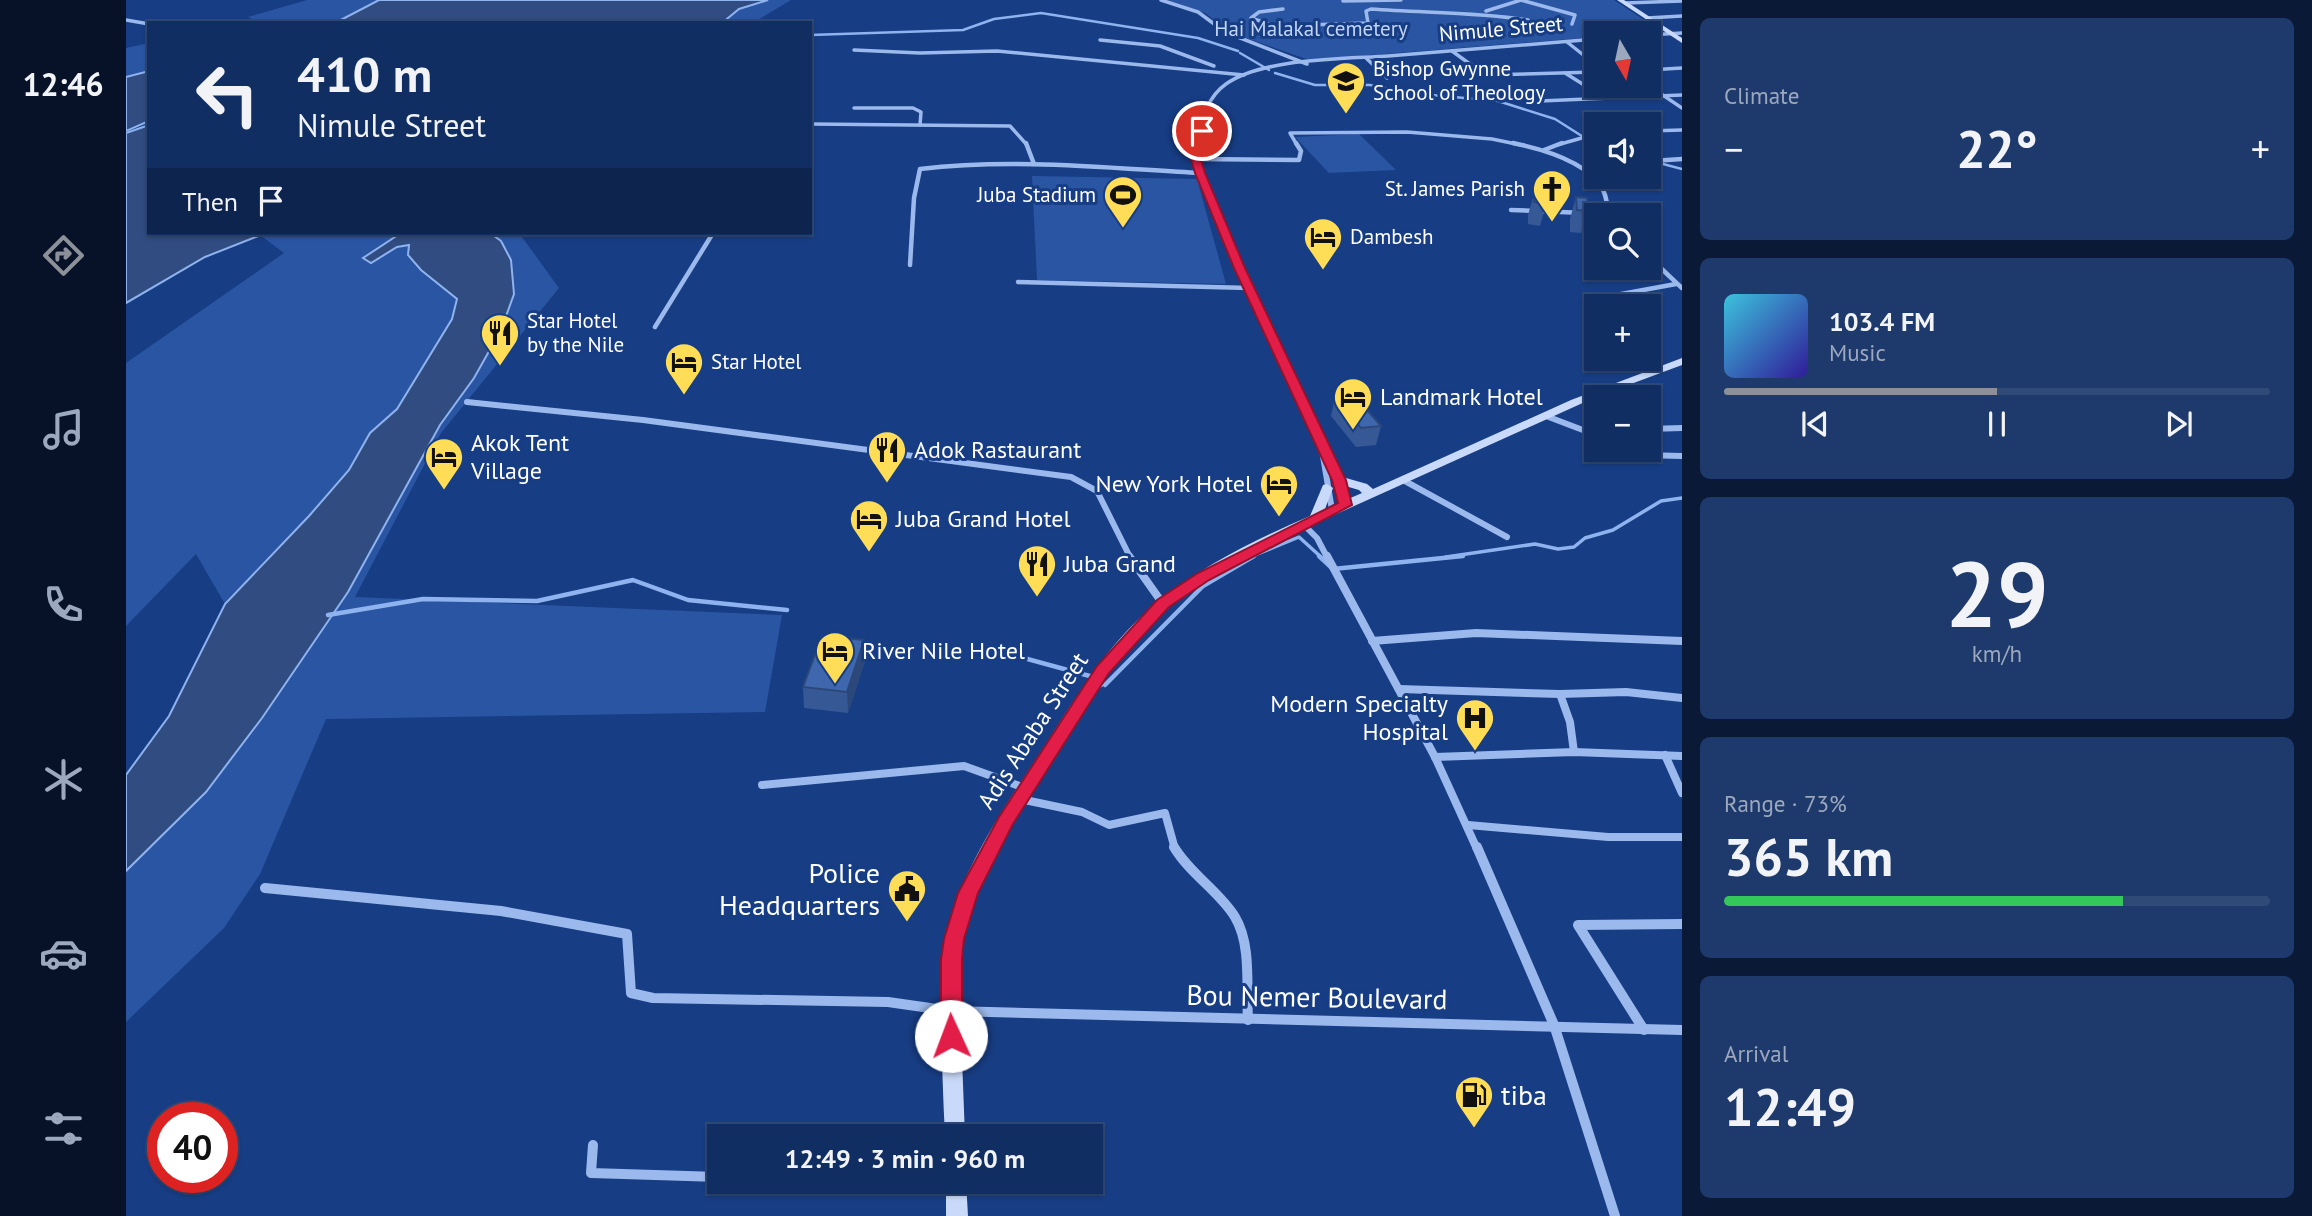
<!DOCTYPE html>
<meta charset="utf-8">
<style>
:root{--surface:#112e63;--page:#1e3a6c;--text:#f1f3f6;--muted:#9ca8be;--line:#304a78;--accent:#8c9099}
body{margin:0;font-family:"PT Sans",sans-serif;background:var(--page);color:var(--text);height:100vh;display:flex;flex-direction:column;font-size:26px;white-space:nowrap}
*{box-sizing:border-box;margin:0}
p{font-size:23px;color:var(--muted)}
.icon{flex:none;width:38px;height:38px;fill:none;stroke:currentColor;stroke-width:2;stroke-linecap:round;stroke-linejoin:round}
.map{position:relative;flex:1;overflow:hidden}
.details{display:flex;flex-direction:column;gap:18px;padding:18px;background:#091936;width:630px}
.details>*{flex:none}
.guide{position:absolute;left:21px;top:21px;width:665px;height:214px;border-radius:0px;box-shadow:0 2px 5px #0004,0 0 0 2px var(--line);background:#112e63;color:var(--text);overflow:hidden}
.needle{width:46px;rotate:171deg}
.tools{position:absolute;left:1458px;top:21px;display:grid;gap:14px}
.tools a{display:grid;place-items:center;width:77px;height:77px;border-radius:0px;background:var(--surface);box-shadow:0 2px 5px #0004,0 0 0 2px var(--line);font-size:35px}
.speed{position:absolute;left:21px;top:1102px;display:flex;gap:14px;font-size:35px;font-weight:700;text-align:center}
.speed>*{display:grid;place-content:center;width:91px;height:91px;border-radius:50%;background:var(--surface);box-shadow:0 2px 5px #0004,0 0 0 2px var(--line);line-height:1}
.speed .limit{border:10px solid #d22;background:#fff;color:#111}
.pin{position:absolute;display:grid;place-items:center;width:60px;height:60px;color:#fff;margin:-30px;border:4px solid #fff;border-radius:50%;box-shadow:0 2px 7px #0007}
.me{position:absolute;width:77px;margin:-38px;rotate:358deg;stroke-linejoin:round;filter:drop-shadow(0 0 5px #0008)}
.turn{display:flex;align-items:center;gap:24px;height:147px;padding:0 35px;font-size:32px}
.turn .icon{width:91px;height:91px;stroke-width:2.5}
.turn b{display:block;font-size:49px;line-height:60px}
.then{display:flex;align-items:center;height:66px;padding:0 35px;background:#0003;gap:14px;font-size:26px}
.big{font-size:52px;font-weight:700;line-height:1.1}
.details .tile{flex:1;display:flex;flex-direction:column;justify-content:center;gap:10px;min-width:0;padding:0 24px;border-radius:10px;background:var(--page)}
.details .dial{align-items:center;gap:0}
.dial b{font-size:91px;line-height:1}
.song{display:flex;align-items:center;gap:21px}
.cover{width:84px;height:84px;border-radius:10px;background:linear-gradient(135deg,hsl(190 70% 55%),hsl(250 70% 35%))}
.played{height:7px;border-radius:4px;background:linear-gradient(90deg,var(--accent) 50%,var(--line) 50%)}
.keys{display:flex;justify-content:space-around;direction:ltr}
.heat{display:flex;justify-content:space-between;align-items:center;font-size:38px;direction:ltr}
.charge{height:10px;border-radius:5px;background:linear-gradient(90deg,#34c759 73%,var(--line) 0)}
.trip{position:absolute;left:581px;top:1124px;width:396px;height:70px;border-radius:0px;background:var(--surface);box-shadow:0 2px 5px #0004,0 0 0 2px var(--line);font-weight:700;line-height:70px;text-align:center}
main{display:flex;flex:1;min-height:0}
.tab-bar{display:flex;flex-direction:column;width:126px;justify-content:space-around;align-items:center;background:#071228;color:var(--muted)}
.tab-bar .icon{width:49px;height:49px}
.tab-bar .on{color:var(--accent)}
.tab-bar b{font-size:32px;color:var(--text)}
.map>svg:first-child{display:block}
.green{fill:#2a55a3}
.water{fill:#304c81;stroke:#8eb3ef;stroke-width:2}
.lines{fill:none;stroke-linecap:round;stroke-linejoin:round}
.stream-far2{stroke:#8eb3ef;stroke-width:2.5}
.stream-far1{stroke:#8eb3ef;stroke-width:3.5}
.stream{stroke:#8eb3ef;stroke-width:4.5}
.street-far4{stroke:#9bb9ed;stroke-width:3.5}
.street-far3{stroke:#9bb9ed;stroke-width:4.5}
.street-far2{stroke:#9bb9ed;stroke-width:6}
.street-far1{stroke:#9bb9ed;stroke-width:8}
.street{stroke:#9bb9ed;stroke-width:10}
.secondary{fill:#c8d9f9;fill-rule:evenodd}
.wall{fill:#365996}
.shaded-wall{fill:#2c487a}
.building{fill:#3f67ae;stroke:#2c487a;stroke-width:2}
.route{fill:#e11d48;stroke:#92132f;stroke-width:2}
.labels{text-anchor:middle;stroke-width:6;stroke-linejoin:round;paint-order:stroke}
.far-park-label{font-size:21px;fill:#c1d5f9;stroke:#173d84}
.far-street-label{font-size:21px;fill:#fff;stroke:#173d84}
.far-poi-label{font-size:21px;fill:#fff;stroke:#173d84;text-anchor:start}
.poi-label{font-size:24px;fill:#fff;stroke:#173d84;text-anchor:start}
.street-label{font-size:24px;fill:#fff;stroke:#173d84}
.near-poi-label{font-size:28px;fill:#fff;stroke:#173d84;text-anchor:end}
.near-street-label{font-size:28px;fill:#fff;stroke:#173d84}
</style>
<main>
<nav class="tab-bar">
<b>12:46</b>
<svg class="icon on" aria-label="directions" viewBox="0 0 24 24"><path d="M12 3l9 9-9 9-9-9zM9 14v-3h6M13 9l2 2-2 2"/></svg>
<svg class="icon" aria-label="music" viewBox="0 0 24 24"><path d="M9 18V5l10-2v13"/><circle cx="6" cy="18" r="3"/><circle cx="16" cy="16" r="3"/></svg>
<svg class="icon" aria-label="phone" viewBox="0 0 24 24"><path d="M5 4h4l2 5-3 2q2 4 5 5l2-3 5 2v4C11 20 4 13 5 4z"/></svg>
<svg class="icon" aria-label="climate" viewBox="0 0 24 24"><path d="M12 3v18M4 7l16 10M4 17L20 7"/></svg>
<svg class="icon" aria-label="car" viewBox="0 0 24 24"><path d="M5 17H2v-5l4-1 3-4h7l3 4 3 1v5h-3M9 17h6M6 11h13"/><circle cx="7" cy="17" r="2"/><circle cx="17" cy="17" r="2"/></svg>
<svg class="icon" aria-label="filters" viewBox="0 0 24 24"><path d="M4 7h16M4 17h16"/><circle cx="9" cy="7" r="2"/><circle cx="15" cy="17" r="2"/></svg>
</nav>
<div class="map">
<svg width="1556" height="1216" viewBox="0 0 1556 1216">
<rect width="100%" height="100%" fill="#173d84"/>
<g class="green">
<polygon points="181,0 253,0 209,23 134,23 122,17"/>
<polygon points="642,0 665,0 627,23 596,23 613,9"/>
<polygon points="1041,0 1488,0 1536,32 1470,33 1470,37 1183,60 1106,33 1079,13"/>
<polygon points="23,43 23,71 0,77 0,48"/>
<polygon points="1233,134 1270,170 1203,173 1169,137"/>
<polygon points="906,176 1071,179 1100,284 911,280"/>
<polygon points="140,233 275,233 238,258 245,263 271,247 283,244 282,255 295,270 331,300 326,319 271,409 244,433 223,470 183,516 99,604 70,554 0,626 0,363 158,253 134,235"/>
<polygon points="364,233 393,233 433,288 315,433 229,597 656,615 639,712 200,719 134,874 98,928 0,1022 0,871 80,792 136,718 222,592 314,425 348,378 375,330 388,294 385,260 375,241"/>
</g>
<g class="water">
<polygon points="253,0 642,0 613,9 596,23 209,23"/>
<polygon points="23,71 23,121 0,131 0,77"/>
<polygon points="23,125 23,233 140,233 79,257 0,303 0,133"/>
<polygon points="275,233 364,233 375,241 385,260 388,294 375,330 348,378 314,425 222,592 136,718 80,792 0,871 0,775 43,716 99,604 183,516 223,470 244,433 271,409 326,319 331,299 295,270 282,255 283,245 271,247 245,263 237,258"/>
</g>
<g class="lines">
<g class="stream-far2">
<polyline points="684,35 837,30 868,19 915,13 1072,38 1112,51"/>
<polyline points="1114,53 1143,70"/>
<polyline points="1149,73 1189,85 1244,85 1283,93 1372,101 1429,119 1470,145"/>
<polyline points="1522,160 1556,169"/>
</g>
<g class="stream-far1">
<polyline points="1124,557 1173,537 1195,557"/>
<polyline points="1320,557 1409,544 1432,549 1448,547 1459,538 1487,530 1535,501 1556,498"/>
</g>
<g class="stream">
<polyline points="1193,556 1207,569 1337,556"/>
<polyline points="202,615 297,599 411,601 507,580 562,600 661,610"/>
<polyline points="861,648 971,678 975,685"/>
<polyline points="979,685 1077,586 1128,556"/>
</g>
<g class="street-far4">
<polyline points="1035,0 1072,12 1099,32 1181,64"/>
<polyline points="1395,0 1449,15 1446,24"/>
<polyline points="1217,1 1275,0"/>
<polyline points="1499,3 1556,1"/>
<path d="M1157 9 1133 12 1125 18 1149 26 1242 23 1240 11 1245 9C1298 13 1350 12 1402 20"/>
<polyline points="1360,11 1395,0"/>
<polyline points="1521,18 1556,16"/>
<polyline points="0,20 23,24"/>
<polyline points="1522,35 1556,33"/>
<polyline points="974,40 1034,46 1088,66"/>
<polyline points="1441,42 1470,65"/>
<polyline points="728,50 794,53 871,51 1118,75"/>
<polyline points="1326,51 1359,75 1470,72"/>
<polyline points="1240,58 1261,78"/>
<polyline points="1522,70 1556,68"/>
<polyline points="1439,73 1479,98"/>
<polyline points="1522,85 1556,108"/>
<polyline points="1414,101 1556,95"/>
<polyline points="728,108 787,108 795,112 794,125"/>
<polyline points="684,124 884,126 901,145"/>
<polyline points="1522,131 1556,130"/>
<path d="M1072 145C1074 122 1080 98 1100 84 1137 58 1218 59 1262 56 1331 50 1401 45 1470 39"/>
<polyline points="1171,145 1164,133 1281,132 1366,139 1395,145"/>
<polyline points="1431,145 1470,134"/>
</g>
<g class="street-far3">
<polyline points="900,143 908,164"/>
<polyline points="1072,143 1074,173 1141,327"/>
<path d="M1387 143C1416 149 1460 161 1476 188 1481 196 1481 206 1483 215"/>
<polyline points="1418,150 1436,143"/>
<polyline points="1070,159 1173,160 1175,151 1170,143"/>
<polyline points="1526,161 1556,159"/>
<polyline points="1385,210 1482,214"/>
<polyline points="1522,256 1556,288"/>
<path d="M784 265 788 198 794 169C887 158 981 168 1074 173"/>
<polyline points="892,282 1123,288"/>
<polyline points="1468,299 1550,284"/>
<polyline points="529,327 587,233"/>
</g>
<g class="street-far2">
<polyline points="1140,325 1213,480 1219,504"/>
<polyline points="341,402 517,420 945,477 971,491 1004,557"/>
<polyline points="1420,416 1470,435"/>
<polyline points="1522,429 1556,428"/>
<polyline points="1196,450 1206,510"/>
<polyline points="1502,450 1515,455 1556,456"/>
<polyline points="1277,480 1381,537"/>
<polyline points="1178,525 1191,538 1201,557"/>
</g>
<g class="street-far1">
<polyline points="1003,556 1037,604"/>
<polyline points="1201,556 1309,757 1351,849"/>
<polyline points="1246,641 1350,633 1556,641"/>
<polyline points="1273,689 1434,694 1500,692 1556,698"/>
<polyline points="1434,694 1444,722 1448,752"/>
<polyline points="1539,755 1556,793"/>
<polyline points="1309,757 1448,752 1556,756"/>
<polyline points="636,785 838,766 899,788"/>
<polyline points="894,799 956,812 983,825 1039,813 1049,849"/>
<polyline points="1342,825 1482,837 1556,837"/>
</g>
<g class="street">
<path d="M1048 847C1064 874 1094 892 1109 917 1126 945 1120 989 1122 1020"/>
<polyline points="1351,847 1428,1025 1489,1216"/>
<polyline points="139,888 375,911 501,934 505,993 527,998 762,1002 825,1011 1556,1030"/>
<polyline points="1518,1030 1452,925 1556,924"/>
<polyline points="467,1145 465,1173 593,1177"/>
<polyline points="776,1181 828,1183"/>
</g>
<g class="secondary">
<polygon points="1491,0 1498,0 1556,38 1556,43"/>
<path d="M1556 358V365L1470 397 1155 539 1066 590 1041 608 1008 640 967 695 888 820 865 862 845 911 836 947 833 980 839 1136H819C817 1099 816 1062 815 1024 815 998 813 971 818 945 832 872 878 808 918 747 951 696 983 641 1032 602 1077 565 1131 539 1184 516L1197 485 1201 484 1207 488 1199 509 1236 493 1233 490 1209 483 1207 480 1209 477 1213 476 1241 484 1247 489 1445 400Z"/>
<polygon points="820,1181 840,1181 842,1216 820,1216"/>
</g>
</g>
<g class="wall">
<polygon points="1408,194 1420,204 1414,226 1402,224 1402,215"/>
<polygon points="1450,197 1462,211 1455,233 1444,232 1444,219"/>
<polygon points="1209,397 1255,426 1250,445 1230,447 1205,416"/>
<polygon points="739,661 722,713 678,708 677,687"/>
</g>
<polygon class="shaded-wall" points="738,640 739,661 722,713 721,692"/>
<g class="building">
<polygon points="1408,194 1420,194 1420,204 1408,202"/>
<polygon points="1450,197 1461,198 1462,211 1451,210"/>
<polygon points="1228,395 1255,426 1235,428 1209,397"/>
<polygon points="696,636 738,640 721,692 677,687"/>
</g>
<polygon class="route" points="1076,128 1080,131 1075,159 1079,173 1119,268 1220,480 1226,505 1083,580 1043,607 983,673 887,824 852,893 838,939 836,959 836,1036 833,1043 825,1045 818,1043 815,1036 815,959 818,939 832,893 873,817 971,666 1031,600 1072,573 1212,503 1206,480 1108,268 1069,173 1065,159 1071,131"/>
<defs>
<g id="university-pin" transform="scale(2.0125)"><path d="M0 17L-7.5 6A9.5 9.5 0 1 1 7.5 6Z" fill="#ffdd57" stroke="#173d84"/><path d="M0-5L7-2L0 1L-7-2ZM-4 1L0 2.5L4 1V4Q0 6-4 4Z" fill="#111"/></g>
<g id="church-pin" transform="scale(2.0125)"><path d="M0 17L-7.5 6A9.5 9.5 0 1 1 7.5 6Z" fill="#ffdd57" stroke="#173d84"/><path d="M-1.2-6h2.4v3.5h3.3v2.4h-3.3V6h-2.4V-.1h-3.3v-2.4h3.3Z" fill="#111"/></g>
<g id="stadium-pin" transform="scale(2.0125)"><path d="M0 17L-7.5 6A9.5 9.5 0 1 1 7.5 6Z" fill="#ffdd57" stroke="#173d84"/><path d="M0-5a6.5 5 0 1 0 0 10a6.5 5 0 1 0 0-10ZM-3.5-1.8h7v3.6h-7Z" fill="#111"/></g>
<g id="hotel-pin" transform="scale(2.0125)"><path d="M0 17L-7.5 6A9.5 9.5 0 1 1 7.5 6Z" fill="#ffdd57" stroke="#173d84"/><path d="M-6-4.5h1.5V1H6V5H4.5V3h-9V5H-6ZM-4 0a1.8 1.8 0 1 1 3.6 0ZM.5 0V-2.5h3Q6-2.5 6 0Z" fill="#111"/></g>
<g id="restaurant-pin" transform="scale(2.0125)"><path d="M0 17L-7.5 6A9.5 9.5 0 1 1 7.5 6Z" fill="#ffdd57" stroke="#173d84"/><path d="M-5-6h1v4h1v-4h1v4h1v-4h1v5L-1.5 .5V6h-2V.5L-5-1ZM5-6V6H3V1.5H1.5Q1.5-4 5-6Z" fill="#111"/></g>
<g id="hospital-pin" transform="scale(2.0125)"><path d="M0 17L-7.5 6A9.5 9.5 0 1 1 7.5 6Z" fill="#ffdd57" stroke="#173d84"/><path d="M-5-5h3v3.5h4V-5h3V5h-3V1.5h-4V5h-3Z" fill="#111"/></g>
<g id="civic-pin" transform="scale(2.0125)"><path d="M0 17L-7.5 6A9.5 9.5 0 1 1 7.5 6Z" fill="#ffdd57" stroke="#173d84"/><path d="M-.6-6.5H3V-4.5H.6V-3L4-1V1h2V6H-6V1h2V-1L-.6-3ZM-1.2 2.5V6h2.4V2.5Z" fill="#111"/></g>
<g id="fuel-pin" transform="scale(2.0125)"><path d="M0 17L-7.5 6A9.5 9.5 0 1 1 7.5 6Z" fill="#ffdd57" stroke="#173d84"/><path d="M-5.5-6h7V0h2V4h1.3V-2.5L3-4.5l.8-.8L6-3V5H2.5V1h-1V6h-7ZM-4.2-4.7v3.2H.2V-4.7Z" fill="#111"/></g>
</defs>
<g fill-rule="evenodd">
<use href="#university-pin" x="1220" y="81"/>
<use href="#church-pin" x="1426" y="189"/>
<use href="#stadium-pin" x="997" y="195"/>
<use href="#hotel-pin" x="1197" y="237"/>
<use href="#restaurant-pin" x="374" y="333"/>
<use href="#hotel-pin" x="558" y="362"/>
<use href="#hotel-pin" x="1227" y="397"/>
<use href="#restaurant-pin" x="761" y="450"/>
<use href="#hotel-pin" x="318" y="457"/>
<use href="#hotel-pin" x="1153" y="484"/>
<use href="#hotel-pin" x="743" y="519"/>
<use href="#restaurant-pin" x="911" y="564"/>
<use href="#hotel-pin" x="709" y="651"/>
<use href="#hospital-pin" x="1349" y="718"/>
<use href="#civic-pin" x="781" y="889"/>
<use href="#fuel-pin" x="1348" y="1095"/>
</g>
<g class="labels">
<g class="far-park-label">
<text x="1185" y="36">Hai Malakal cemetery</text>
</g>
<g class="far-street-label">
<text transform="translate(1375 29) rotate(-5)" y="7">Nimule Street</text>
</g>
<g class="far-poi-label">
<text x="1247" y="76">Bishop Gwynne<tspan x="1247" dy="24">School of Theology</tspan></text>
<text x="1399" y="196" text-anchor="end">St. James Parish</text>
<text x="970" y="202" text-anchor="end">Juba Stadium</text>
<text x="1224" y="244">Dambesh</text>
<text x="401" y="328">Star Hotel<tspan x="401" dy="24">by the Nile</tspan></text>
<text x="585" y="369">Star Hotel</text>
</g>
<g class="poi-label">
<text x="1254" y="405">Landmark Hotel</text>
<text x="345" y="451">Akok Tent<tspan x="345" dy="28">Village</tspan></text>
<text x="788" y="458">Adok Rastaurant</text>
<text x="1126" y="492" text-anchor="end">New York Hotel</text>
<text x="770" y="527">Juba Grand Hotel</text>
<text x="938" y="572">Juba Grand</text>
<text x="736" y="659">River Nile Hotel</text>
<text x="1322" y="712" text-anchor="end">Modern Specialty<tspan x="1322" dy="28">Hospital</tspan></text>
</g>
<g class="street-label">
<text transform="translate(907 731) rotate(-57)" y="8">Adis Ababa Street</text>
</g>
<g class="near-poi-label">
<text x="754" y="883">Police<tspan x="754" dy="32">Headquarters</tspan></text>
<text x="1375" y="1105" text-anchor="start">tiba</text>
</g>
<g class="near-street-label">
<text transform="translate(1191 997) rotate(1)" y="10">Bou Nemer Boulevard</text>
</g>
</g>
</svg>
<div class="tools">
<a><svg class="needle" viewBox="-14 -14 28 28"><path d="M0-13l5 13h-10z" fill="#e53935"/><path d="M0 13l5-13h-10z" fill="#9ca8be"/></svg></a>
<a><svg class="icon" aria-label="sound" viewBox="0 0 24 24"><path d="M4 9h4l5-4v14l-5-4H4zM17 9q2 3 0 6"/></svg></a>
<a><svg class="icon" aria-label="search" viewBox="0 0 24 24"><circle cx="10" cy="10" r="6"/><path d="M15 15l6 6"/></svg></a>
<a>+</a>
<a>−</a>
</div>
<div class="speed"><div class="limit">40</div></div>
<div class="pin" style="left:1076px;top:131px;background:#d93025"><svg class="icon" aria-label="arrive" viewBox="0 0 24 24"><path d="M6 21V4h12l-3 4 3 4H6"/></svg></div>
<svg class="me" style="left:825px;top:1036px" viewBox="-20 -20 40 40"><circle r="19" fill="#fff"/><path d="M0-13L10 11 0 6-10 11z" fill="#e11d48"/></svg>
<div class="trip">12:49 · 3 min · 960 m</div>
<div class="guide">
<div class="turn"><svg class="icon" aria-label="left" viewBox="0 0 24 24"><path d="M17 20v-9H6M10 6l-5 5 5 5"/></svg><div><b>410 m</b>Nimule Street</div></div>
<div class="then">Then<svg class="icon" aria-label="arrive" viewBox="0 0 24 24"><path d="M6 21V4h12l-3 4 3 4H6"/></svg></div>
</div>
</div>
<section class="details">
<div class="tile"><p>Climate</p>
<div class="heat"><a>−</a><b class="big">22°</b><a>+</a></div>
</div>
<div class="tile">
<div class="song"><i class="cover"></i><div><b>103.4 FM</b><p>Music</p></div></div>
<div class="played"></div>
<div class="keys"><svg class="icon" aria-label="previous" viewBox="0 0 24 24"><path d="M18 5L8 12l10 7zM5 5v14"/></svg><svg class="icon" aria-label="pause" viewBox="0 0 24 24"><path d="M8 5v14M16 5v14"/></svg><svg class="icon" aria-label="next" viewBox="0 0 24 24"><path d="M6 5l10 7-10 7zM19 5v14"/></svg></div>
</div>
<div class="tile dial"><b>29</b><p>km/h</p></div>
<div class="tile"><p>Range · 73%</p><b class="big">365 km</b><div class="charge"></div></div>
<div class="tile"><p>Arrival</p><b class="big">12:49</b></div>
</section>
</main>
